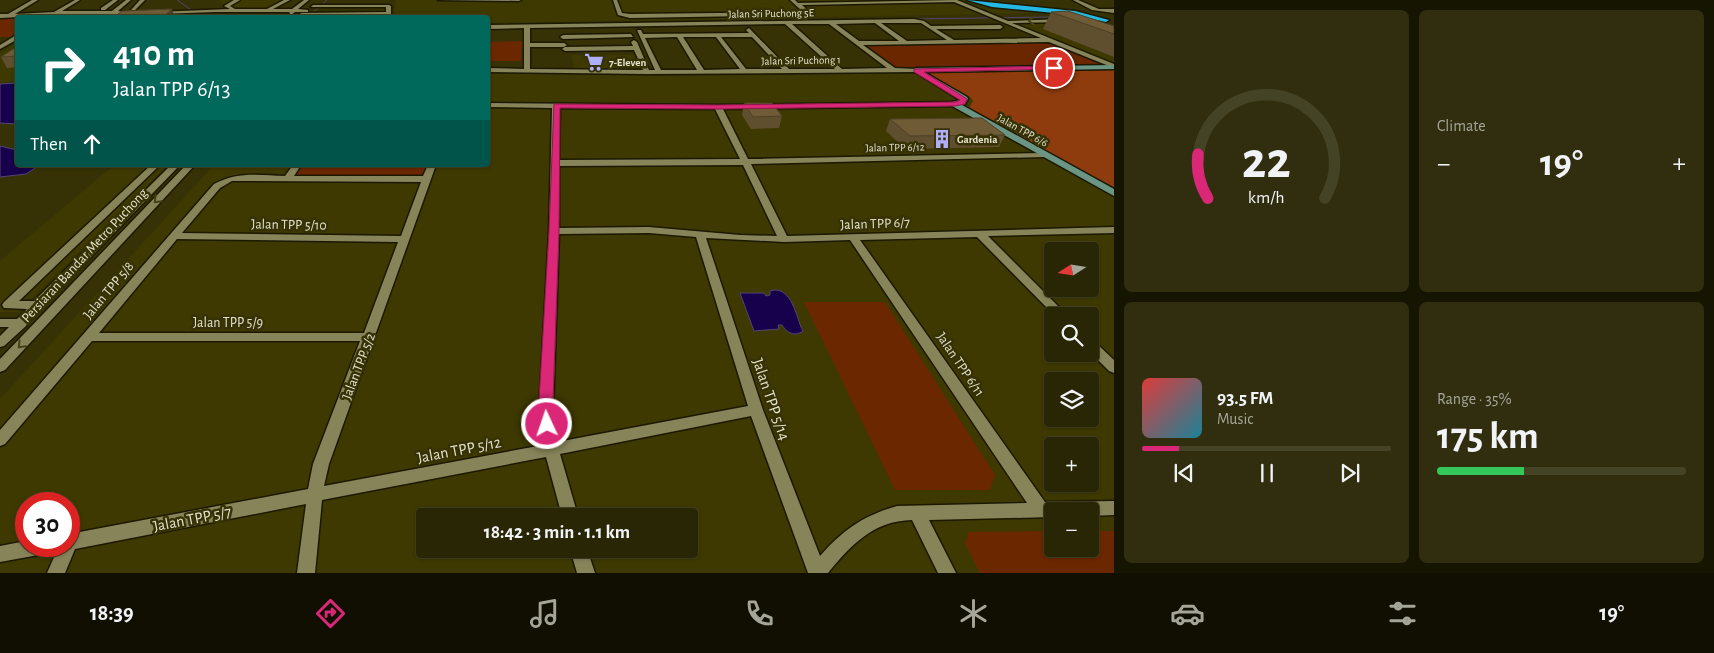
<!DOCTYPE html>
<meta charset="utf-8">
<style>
:root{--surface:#282604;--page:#302e0e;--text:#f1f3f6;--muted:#a5a59a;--line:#444326;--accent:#db2777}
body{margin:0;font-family:"Alegreya Sans",sans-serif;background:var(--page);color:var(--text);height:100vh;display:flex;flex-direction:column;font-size:19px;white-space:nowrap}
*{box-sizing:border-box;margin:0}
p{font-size:16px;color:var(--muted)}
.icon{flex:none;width:28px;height:28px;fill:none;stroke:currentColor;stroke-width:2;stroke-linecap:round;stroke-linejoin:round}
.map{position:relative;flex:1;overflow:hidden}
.drawer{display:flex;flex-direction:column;gap:10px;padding:10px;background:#161502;width:600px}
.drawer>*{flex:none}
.guide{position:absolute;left:15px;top:15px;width:475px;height:152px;border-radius:5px;box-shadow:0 1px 4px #0004,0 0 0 1px var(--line);background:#00695c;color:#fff;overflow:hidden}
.needle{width:32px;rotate:258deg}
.buttons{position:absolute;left:1044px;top:242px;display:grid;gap:10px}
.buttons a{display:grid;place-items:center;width:55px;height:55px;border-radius:5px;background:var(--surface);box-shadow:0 1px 4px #0004,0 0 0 1px var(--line);font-size:25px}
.speed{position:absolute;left:15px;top:492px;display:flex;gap:10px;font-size:25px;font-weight:700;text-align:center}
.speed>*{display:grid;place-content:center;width:65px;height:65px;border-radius:50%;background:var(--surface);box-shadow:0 1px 4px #0004,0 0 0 1px var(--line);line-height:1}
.speed .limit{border:8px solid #d22;background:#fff;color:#111}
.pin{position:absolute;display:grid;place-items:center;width:42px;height:42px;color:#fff;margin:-21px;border:2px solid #fff;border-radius:50%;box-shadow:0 1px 5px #0007}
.me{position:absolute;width:55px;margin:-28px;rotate:357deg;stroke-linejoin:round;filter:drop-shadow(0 0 4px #0008)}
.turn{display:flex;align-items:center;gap:18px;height:105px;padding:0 15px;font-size:22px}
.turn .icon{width:65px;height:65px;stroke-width:2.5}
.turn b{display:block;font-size:35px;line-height:42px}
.then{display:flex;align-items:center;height:48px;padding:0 15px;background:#0003;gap:10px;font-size:19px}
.big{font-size:38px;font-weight:700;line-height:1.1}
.drawer .tile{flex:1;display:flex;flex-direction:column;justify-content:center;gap:8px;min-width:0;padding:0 18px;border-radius:8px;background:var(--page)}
.drawer .dial{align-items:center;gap:0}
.dial svg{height:130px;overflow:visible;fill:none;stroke:var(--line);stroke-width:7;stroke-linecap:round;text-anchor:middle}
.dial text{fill:var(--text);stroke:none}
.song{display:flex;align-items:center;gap:15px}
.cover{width:60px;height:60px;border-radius:8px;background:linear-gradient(135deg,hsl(0 70% 55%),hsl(190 70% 35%))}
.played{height:5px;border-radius:2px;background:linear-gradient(90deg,var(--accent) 15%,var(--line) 15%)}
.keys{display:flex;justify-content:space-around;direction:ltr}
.heat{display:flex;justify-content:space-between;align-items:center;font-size:28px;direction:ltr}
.charge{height:8px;border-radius:4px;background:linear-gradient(90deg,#34c759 35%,var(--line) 0)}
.drawer .tiles{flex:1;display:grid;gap:10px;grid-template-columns:repeat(2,1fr)}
.trip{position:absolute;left:416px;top:508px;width:282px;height:50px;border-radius:5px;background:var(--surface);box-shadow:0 1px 4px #0004,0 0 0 1px var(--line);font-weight:700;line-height:50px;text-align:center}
.tab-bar{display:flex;height:80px;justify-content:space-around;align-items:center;background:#100f02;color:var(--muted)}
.tab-bar .icon{width:35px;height:35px}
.tab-bar .active{color:var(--accent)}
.tab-bar b{font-size:22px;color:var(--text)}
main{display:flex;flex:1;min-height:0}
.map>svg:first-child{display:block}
.built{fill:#3e3901;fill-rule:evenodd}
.green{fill:#6b2700}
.forest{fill:#8e3b0e}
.water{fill:#17004c;stroke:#544472}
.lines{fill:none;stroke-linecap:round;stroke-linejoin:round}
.stream{stroke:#544472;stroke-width:1}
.street-casing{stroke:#1c1900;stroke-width:3}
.secondary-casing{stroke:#1c1900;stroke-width:3}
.highway-casing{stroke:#1c1900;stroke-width:3}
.street{fill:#88845a;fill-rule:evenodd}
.secondary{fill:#6a9483;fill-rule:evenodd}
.highway{fill:#24b8e3;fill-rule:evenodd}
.wall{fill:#5f4f2e}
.shaded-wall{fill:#4e4026}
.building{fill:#6f5c36;stroke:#4e4026}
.oneway{stroke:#464217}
.route{fill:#db2777;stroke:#8e194d}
.labels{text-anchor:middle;stroke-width:5;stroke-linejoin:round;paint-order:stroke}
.far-street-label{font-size:11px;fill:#e3e1cb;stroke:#363206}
.far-poi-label{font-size:11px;font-weight:bold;fill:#e3e1cb;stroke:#363206;text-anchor:start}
.street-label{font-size:14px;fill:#e3e1cb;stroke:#363206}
.near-street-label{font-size:16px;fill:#e3e1cb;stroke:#363206}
</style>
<main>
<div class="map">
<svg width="1114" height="573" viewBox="0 0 1114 573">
<rect width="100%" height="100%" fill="#363206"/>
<g class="built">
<polygon points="219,0 292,0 275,9 228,9 232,3 222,3"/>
<polygon points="396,0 963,0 1040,13 488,23 488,18 394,18"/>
<polygon points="1058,20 1114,30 1114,62 1108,62 1008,22"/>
<polygon points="17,42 17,81 0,83 0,53"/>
<polygon points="572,55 634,55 639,69 574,68"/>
<path d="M488 73 686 76 930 73 932 76 970 97 973 101 970 108 1114 188V573H0V399L214 165H488ZM1052 251H1090V289H1052ZM1052 316H1090V354H1052ZM1052 381H1090V419H1052ZM1052 446H1090V484H1052ZM26 504H69V546H26ZM1052 511H1090V549H1052ZM425 516H690V549H425Z"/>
<polygon points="114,165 168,165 18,312 0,312 0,261"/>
</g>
<g class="green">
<polygon points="48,15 43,17 18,18 17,33 11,37 0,37 0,17"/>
<polygon points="522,41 521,61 488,61 488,42"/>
<polygon points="1048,42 1104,65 896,68 865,44"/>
<polygon points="302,165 428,165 423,177 294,176"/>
<polygon points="804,302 885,302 995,475 990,490 895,490"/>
<polygon points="1052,531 1052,549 1090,549 1090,531 1114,531 1114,573 980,573 965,543 969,532"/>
</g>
<polygon class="forest" points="1114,70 1114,188 969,108 973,101 970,97 932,76 930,73"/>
<g class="water">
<polygon points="17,83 17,124 0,123 0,84"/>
<polygon points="0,146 17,150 18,165 40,165 26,174 0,177"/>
<path d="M774 290C791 289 796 314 801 327L803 331C795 337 787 333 782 325H778L779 329 754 331 740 293H764L766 296 770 295V291Z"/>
</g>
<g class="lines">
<g class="stream">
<polyline points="177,0 203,18"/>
<polyline points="321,5 327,0"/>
<polyline points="311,14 319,7"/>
<polyline points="307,18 308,16"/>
<polyline points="913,19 1052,17"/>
<polyline points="488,25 522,25"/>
</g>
<g class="street-casing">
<g id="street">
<polygon points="32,0 38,0 15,14 54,12 75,0 80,0 62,11 112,11 126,0 131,0 118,11 136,13 133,15 74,14 0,18 0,14 8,14"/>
<polygon points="113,0 118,0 105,10 101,10 101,8"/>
<polygon points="140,0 145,0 135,10 131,10"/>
<polygon points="234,0 240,0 230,6 235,9 267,9 284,0 290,0 273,9 292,9 304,0 309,0 298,9 308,10 308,12 295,12 291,15 289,12 216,12 159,14 156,12 230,9 224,6"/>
<polygon points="438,0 521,0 519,1"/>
<path d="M613 0H617L622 13 630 14 803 12 790 0H795L798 3 957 0 1008 21 1063 19 1061 22 1012 23 1114 64V68L1049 42 863 45 895 68 918 69V71L916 72 647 74 488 72V68L524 69V28L488 29V25L914 19 924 21 931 26 1000 25 1003 27 1000 29H936L954 40 1041 38 954 2 802 5 811 13 808 15 630 18 618 15ZM875 23 899 41H859L836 24ZM881 23H921L947 40 907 41ZM785 24 835 69H789L749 28 746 30 749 33 643 34 641 30H637L655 70H649L637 42 634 40 631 42 633 46 565 47 562 49 565 51 634 50 643 70 530 69V47H564L567 45 564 43H530V28ZM792 24H829L887 68 842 69ZM677 37 697 70H661L645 38ZM683 37H716L740 69 704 70ZM721 37H752L782 69H746Z"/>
<polygon points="1073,0 1078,0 1099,9 1114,9 1114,13 1092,10"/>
<polygon points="313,5 389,5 391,6 391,18 385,18 386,16 299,16 301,13 386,12 386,7 311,7"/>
<polygon points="18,34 18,39 0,49 0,45"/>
<polygon points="631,34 633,37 563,39 560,37 563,35"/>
<path d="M958 102V106H955L723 109 748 159 1047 153V157H1044L751 164 787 236 1114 227V233L988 236 1068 316H1055L977 237 860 240 1045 502 1114 501V515L1090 516V511H1052V517L929 520 956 573H938L912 520C873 521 851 545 828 573H808L751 416 560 454 578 516H562L546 457 322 500 315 573H297L306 504 75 549 65 573H47L59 546H69V534L308 489 313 464 360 341H92L5 444 0 446V430L214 184C238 171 259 175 285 176L293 165H301L294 176H423L428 165H436L329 464 324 486 543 445 539 412 549 231 552 108 488 107V103L718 105ZM560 108 715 109 740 159 559 160ZM743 165 777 236 740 235 649 227 559 228V166ZM232 181H238L421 182 401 236 182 233 220 188ZM649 233 696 237 748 406 557 442 553 412 559 234ZM706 238 784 242 850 240 1027 503 897 506C863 516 844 529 820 556L763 410ZM177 239 398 242 364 333H99Z"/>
<polygon points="151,165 160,165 19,301 34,301 171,165 180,165 28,322 26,326 4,346 0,347 0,336 9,327 0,327 0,319 17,319 27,309 4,308 2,305 4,302"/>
<polygon points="186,165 195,165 5,370 0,372 0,359"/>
<polygon points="1090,340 1094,341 1114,360 1114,373 1109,371 1090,352"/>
<polygon points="26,541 26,546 52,546 50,552 44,554 0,562 0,546"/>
<polygon points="570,549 587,549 595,573 577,573"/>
</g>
</g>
<g class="secondary-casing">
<polygon id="secondary" points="1114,65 1114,69 924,72 967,97 968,99 965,104 962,105 1114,189 1114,196 952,106 952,102 960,100 912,70 916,68"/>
</g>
<g class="highway-casing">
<polygon id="highway" points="967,0 1075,11 1109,20 1106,22 1075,15 992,7"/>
</g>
<use href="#street" class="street"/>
<use href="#secondary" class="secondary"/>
<use href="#highway" class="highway"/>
</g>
<g class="wall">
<polygon points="1051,12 1114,26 1114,57 1043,29"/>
<polygon points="18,47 18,67 7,68 1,57"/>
<polygon points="744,103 782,116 779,128 751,129 742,115"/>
<polygon points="890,119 1005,135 999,147 905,149 886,131"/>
</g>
<polygon class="shaded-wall" points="172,9 175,18 163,17"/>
<g class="building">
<polygon points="172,9 163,17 185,18 113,18 122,11"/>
<polygon points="1068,11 1114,26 1114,34 1051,12"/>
<polygon points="16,47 18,47 18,56 1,57"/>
<polygon points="744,103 772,103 782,116 753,117"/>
<polygon points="982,118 1005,135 910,136 890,119"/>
</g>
<defs><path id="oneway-chevron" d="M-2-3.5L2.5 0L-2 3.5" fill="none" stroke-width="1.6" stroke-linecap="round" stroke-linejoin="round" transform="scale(1.25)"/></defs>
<g class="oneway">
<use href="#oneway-chevron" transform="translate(1032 21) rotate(179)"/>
<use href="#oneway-chevron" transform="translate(157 200) rotate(134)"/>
<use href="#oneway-chevron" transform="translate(21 345) rotate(133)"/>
</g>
<polygon class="route" points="1054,66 1058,68 1057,69 924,72 967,99 965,104 955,106 718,109 560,108 559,231 553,400 555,424 552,428 547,429 542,428 540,424 539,400 549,231 554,104 718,105 955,102 960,100 914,72 914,69"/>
<defs>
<g id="supermarket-bare" transform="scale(1.5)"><path d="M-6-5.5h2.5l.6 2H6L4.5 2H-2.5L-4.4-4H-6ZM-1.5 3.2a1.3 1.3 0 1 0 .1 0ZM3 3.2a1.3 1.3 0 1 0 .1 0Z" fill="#afaefa" stroke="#363206" stroke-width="2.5" paint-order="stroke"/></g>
<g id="building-bare" transform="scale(1.5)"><path d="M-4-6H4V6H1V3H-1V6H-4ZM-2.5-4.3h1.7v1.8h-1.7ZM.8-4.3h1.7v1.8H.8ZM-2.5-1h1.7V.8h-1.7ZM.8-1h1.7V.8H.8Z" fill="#afaefa" stroke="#363206" stroke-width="2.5" paint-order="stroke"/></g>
</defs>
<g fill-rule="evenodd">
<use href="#supermarket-bare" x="594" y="62"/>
<use href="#building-bare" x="942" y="139"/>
</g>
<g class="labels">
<g class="far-street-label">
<text transform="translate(771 13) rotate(-1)" y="4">Jalan Sri Puchong 5E</text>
<text transform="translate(801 60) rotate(-1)" y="4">Jalan Sri Puchong 1</text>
<text transform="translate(1023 130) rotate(29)" y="4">Jalan TPP 6/6</text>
<text transform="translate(895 147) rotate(-1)" y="4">Jalan TPP 6/12</text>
</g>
<g class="far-poi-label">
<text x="609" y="66">7-Eleven</text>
<text x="957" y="143">Gardenia</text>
</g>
<g class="street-label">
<text transform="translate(875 223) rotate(-2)" y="5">Jalan TPP 6/7</text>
<text transform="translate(289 224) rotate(1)" y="5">Jalan TPP 5/10</text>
<text transform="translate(84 255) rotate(-47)" y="5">Persiaran Bandar Metro Puchong</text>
<text transform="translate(108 290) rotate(-50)" y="5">Jalan TPP 5/8</text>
<text x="228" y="327">Jalan TPP 5/9</text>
<text transform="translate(961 364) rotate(56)" y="5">Jalan TPP 6/11</text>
<text transform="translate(358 366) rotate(-69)" y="5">Jalan TPP 5/2</text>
</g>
<g class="near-street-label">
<text transform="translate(772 399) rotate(71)" y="6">Jalan TPP 5/14</text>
<text transform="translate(459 449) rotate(-11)" y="6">Jalan TPP 5/12</text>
<text transform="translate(192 518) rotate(-11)" y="6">Jalan TPP 5/7</text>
</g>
</g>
</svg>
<div class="buttons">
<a><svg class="needle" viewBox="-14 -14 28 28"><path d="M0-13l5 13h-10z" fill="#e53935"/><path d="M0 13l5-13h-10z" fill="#a5a59a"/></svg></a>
<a><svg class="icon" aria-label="search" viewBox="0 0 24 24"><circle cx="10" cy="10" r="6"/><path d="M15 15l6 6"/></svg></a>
<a><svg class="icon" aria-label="layers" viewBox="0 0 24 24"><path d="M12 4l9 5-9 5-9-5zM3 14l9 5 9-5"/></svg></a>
<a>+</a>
<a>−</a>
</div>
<div class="speed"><div class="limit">30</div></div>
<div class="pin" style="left:1054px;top:68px;background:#d93025"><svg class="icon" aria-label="arrive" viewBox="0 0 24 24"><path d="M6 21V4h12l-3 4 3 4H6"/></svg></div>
<svg class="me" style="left:547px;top:424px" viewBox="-20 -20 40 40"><circle r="17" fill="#db2777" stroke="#fff" stroke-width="3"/><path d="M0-11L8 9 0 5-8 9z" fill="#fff"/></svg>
<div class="trip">18:42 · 3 min · 1.1 km</div>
<div class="guide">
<div class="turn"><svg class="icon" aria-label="right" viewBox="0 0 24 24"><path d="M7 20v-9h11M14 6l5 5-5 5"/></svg><div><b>410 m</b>Jalan TPP 6/13</div></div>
<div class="then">Then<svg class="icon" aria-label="ahead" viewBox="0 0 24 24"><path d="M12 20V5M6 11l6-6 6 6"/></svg></div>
</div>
</div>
<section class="drawer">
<div class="tiles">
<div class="tile dial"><svg viewBox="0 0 100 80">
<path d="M14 69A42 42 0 1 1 86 69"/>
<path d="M14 69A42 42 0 0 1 8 42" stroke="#db2777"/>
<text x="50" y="56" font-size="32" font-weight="700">22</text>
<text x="50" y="72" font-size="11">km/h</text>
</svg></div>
<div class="tile"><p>Climate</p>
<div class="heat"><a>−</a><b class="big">19°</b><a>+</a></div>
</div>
<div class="tile">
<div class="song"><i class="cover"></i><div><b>93.5 FM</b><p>Music</p></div></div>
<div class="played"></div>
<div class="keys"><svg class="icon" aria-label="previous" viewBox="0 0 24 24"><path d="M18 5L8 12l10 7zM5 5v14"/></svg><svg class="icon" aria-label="pause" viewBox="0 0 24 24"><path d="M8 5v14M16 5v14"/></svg><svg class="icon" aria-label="next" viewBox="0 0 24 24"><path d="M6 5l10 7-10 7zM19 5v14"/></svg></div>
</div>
<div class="tile"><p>Range · 35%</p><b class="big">175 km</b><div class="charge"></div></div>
</div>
</section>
</main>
<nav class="tab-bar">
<b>18:39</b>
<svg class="icon active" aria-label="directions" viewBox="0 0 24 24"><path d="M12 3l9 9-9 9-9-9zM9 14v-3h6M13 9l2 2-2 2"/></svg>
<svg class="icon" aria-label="music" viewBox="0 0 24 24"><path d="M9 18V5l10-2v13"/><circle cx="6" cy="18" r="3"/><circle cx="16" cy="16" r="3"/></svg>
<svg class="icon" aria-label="phone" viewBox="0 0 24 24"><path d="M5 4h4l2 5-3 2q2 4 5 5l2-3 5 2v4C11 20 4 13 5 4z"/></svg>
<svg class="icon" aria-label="climate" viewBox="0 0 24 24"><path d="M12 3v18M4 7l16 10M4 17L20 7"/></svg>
<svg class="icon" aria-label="car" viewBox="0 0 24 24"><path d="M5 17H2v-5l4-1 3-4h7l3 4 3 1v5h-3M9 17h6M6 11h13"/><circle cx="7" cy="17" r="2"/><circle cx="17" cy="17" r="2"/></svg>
<svg class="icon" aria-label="filters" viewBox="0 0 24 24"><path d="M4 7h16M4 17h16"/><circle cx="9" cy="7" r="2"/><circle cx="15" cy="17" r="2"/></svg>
<b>19°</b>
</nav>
